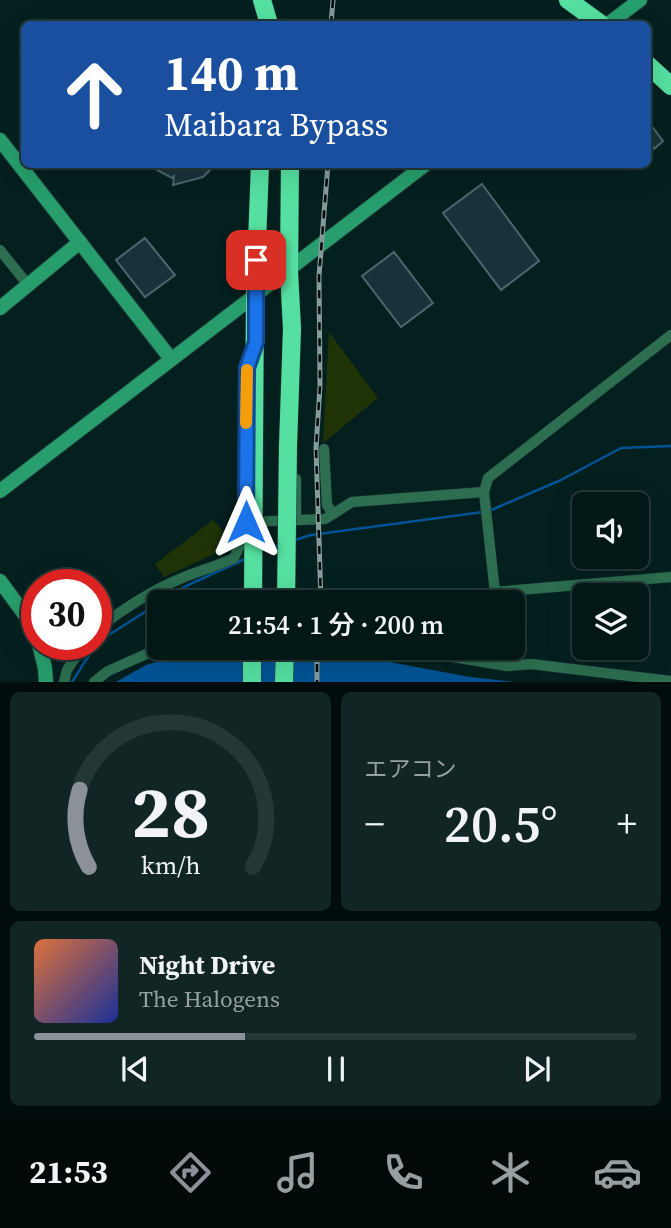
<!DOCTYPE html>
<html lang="ja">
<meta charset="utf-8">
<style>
:root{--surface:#021817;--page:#102524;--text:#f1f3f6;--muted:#96a0a1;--line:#233736;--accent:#8c9099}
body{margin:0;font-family:"Source Serif 4","Noto Sans JP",serif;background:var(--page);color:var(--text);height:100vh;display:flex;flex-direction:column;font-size:26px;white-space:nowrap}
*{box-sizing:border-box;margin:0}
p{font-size:23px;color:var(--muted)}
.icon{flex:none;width:38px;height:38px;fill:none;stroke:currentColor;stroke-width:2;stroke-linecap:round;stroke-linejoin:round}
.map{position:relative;height:682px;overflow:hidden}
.sheet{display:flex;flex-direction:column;gap:10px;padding:10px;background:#010d0d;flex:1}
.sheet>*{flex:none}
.banner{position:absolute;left:21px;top:21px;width:630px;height:147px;border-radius:10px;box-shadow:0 7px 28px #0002,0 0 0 2px var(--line);background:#1a4fa0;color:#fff;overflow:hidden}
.fabs{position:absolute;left:572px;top:492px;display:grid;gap:14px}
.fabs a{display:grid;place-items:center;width:77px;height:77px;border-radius:10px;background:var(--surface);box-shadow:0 7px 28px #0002,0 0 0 2px var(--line);font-size:35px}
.speed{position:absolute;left:21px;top:569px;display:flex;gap:14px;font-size:35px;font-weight:700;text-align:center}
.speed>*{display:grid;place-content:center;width:91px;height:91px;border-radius:50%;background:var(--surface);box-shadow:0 7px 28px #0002,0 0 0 2px var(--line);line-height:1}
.speed .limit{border:10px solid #d22;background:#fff;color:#111}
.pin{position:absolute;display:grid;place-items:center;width:60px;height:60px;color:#fff;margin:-30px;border-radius:14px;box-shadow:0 4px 10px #0006}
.me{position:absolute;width:77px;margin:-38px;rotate:0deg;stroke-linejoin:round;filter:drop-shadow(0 0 5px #0008)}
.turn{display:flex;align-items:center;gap:24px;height:147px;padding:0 28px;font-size:32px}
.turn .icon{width:91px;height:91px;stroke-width:2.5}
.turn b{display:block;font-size:49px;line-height:60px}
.big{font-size:52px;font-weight:600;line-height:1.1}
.sheet .widget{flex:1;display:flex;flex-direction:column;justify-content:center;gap:10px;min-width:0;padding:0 24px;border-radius:10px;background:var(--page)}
.sheet .dial{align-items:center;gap:0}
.dial svg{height:182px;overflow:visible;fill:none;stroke:var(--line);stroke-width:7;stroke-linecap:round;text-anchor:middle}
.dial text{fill:var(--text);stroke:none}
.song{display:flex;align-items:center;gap:21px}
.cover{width:84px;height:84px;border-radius:10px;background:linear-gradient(135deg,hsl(20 70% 55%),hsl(230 70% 35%))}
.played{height:7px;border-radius:4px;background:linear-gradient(90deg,var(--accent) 35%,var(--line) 35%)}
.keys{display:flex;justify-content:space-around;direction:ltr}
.heat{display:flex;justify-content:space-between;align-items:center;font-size:38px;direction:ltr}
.sheet .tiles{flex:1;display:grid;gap:10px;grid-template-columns:1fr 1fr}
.widget:last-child{grid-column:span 2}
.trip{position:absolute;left:147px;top:590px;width:378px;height:70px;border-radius:10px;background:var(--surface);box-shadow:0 7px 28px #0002,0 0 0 2px var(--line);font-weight:600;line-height:70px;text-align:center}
.tabs{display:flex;height:112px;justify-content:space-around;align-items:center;background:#010a09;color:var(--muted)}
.tabs .icon{width:49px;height:49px}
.tabs .selected{color:var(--accent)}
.tabs b{font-size:32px;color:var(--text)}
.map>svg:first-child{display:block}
.green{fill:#203307}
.water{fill:#025395}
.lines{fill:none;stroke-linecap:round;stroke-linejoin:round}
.stream{stroke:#025395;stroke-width:2.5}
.building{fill:#18323a;stroke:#4b666f;stroke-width:2}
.street-casing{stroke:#1e3a39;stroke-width:11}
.secondary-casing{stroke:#1e3a39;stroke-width:16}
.highway-casing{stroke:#1e3a39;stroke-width:19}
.street{stroke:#2c6e4f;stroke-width:10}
.secondary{stroke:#279e6c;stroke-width:14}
.highway{stroke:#55dfa0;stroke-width:18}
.rail-casing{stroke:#859b9a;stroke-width:5}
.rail{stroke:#010807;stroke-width:2.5;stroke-dasharray:8;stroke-linecap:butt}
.highway-bridge-casing{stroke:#1e3a39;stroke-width:19;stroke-linecap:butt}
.highway-bridge{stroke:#55dfa0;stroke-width:18}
.route-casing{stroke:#114b97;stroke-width:18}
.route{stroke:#1a73e8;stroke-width:12}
.slow{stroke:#f59e0b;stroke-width:12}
</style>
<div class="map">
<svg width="671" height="682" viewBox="0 0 671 682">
<rect width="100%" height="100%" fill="#03201f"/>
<g class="green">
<polygon points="329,332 378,398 323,443"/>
<polygon points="213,520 232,541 214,554 164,577 155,564"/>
</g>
<polygon class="water" points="198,650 325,650 470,677 514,682 116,682 146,665"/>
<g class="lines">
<g class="stream">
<polyline points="489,511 561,480 621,448 671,446"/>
<polyline points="292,541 311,535 483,512"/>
<polyline points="259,551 279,545"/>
<polyline points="161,602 186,586 247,558"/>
<polyline points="96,643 159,603"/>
<polyline points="72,682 96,644"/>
</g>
</g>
<g class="building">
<polygon points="648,121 663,141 654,149 648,140"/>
<polygon points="152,164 216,164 203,177 173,185 174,176 172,178 157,170"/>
<polygon points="482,184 539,261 501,290 443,213"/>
<polygon points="145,238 175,275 145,297 116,260"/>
<polygon points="394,252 433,303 401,327 362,276"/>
</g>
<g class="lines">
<g class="street-casing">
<g id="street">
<polyline points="0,250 28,285"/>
<polyline points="333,514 352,502 484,492"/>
<polyline points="296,520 296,479"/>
<polyline points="495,592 671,577"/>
<polyline points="496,602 484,492 488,478 671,335"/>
<path d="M96 630C123 609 150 591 182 578 199 571 217 566 234 558L239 547 246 522 325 519 333 514 327 505 324 449"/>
<polyline points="400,648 507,666 531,664 671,681"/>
<polyline points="499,648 507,666"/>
<polyline points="64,682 67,670 84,644"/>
<polyline points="94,682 108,671 160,648"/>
</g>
</g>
<g class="secondary-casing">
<g id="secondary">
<polyline points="608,24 640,0"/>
<polyline points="0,140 171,359"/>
<polyline points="0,308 80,242"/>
<polyline points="0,491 426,164"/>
<polyline points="0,581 28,619 37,638"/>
<polyline points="39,644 45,668 46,682"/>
</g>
</g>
<g class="highway-casing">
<g id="highway">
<polyline points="262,0 269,24"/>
<polyline points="568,0 601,24"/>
<polyline points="648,65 671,86"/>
<polyline points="254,445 255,296 260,164"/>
<polyline points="288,446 292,329 289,271 290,164"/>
<polyline points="252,648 252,682"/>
<polyline points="284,682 285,648"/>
</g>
</g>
<use href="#street" class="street"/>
<use href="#secondary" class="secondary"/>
<use href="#highway" class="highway"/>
<g class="rail-casing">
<g id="rail">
<polyline points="331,24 333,0"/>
<polyline points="321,602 316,448 320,386 319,276 328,164"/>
<polyline points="317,648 317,682"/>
</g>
</g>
<use href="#rail" class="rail"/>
<g class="highway-bridge-casing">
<g id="highway-bridge">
<polyline points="253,602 254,445"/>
<polyline points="286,602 288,446"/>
</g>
</g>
<use href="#highway-bridge" class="highway-bridge"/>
</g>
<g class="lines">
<g class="route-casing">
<polyline id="route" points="246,522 247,368 256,342 256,260"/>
</g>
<use href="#route" class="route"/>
<polyline class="slow" points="246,423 247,370"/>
</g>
</svg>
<div class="fabs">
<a><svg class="icon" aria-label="sound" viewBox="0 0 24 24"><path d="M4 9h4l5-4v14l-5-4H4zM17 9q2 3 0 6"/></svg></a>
<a><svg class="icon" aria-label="layers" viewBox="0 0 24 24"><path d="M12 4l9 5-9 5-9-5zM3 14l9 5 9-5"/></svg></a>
</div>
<div class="speed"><div class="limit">30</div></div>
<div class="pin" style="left:256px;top:260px;background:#d93025"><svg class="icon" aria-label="arrive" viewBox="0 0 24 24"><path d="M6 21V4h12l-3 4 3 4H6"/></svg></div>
<svg class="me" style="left:246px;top:522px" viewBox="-20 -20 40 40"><path d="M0-17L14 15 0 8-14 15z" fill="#1a73e8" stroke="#fff" stroke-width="4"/></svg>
<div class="trip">21:54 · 1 分 · 200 m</div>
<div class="banner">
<div class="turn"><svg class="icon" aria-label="ahead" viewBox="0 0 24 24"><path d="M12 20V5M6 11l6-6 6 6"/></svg><div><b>140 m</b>Maibara Bypass</div></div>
</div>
</div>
<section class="sheet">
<div class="tiles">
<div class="widget dial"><svg viewBox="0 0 100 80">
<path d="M14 69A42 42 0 1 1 86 69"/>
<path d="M14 69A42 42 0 0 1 10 35" stroke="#8c9099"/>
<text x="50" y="56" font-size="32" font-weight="700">28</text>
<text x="50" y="72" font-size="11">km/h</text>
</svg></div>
<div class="widget"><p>エアコン</p>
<div class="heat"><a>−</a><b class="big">20.5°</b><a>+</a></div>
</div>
<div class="widget">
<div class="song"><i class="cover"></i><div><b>Night Drive</b><p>The Halogens</p></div></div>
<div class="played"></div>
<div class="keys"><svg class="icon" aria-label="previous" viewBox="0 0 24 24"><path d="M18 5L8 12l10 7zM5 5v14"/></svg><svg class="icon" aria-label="pause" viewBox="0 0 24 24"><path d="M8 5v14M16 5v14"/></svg><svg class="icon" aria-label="next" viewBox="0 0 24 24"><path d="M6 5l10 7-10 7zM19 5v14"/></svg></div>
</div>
</div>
</section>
<nav class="tabs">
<b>21:53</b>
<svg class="icon selected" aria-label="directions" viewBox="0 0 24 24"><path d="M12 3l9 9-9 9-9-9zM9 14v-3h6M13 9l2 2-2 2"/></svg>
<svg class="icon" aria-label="music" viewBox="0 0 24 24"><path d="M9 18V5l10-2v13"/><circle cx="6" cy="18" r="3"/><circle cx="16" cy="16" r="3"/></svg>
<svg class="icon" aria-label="phone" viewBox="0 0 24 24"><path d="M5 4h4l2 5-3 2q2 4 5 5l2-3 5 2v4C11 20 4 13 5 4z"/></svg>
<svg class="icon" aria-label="climate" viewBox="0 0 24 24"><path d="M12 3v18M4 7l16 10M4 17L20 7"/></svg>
<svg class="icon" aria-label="car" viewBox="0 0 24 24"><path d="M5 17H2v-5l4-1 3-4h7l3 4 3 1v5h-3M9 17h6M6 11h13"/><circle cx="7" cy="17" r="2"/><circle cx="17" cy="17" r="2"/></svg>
</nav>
